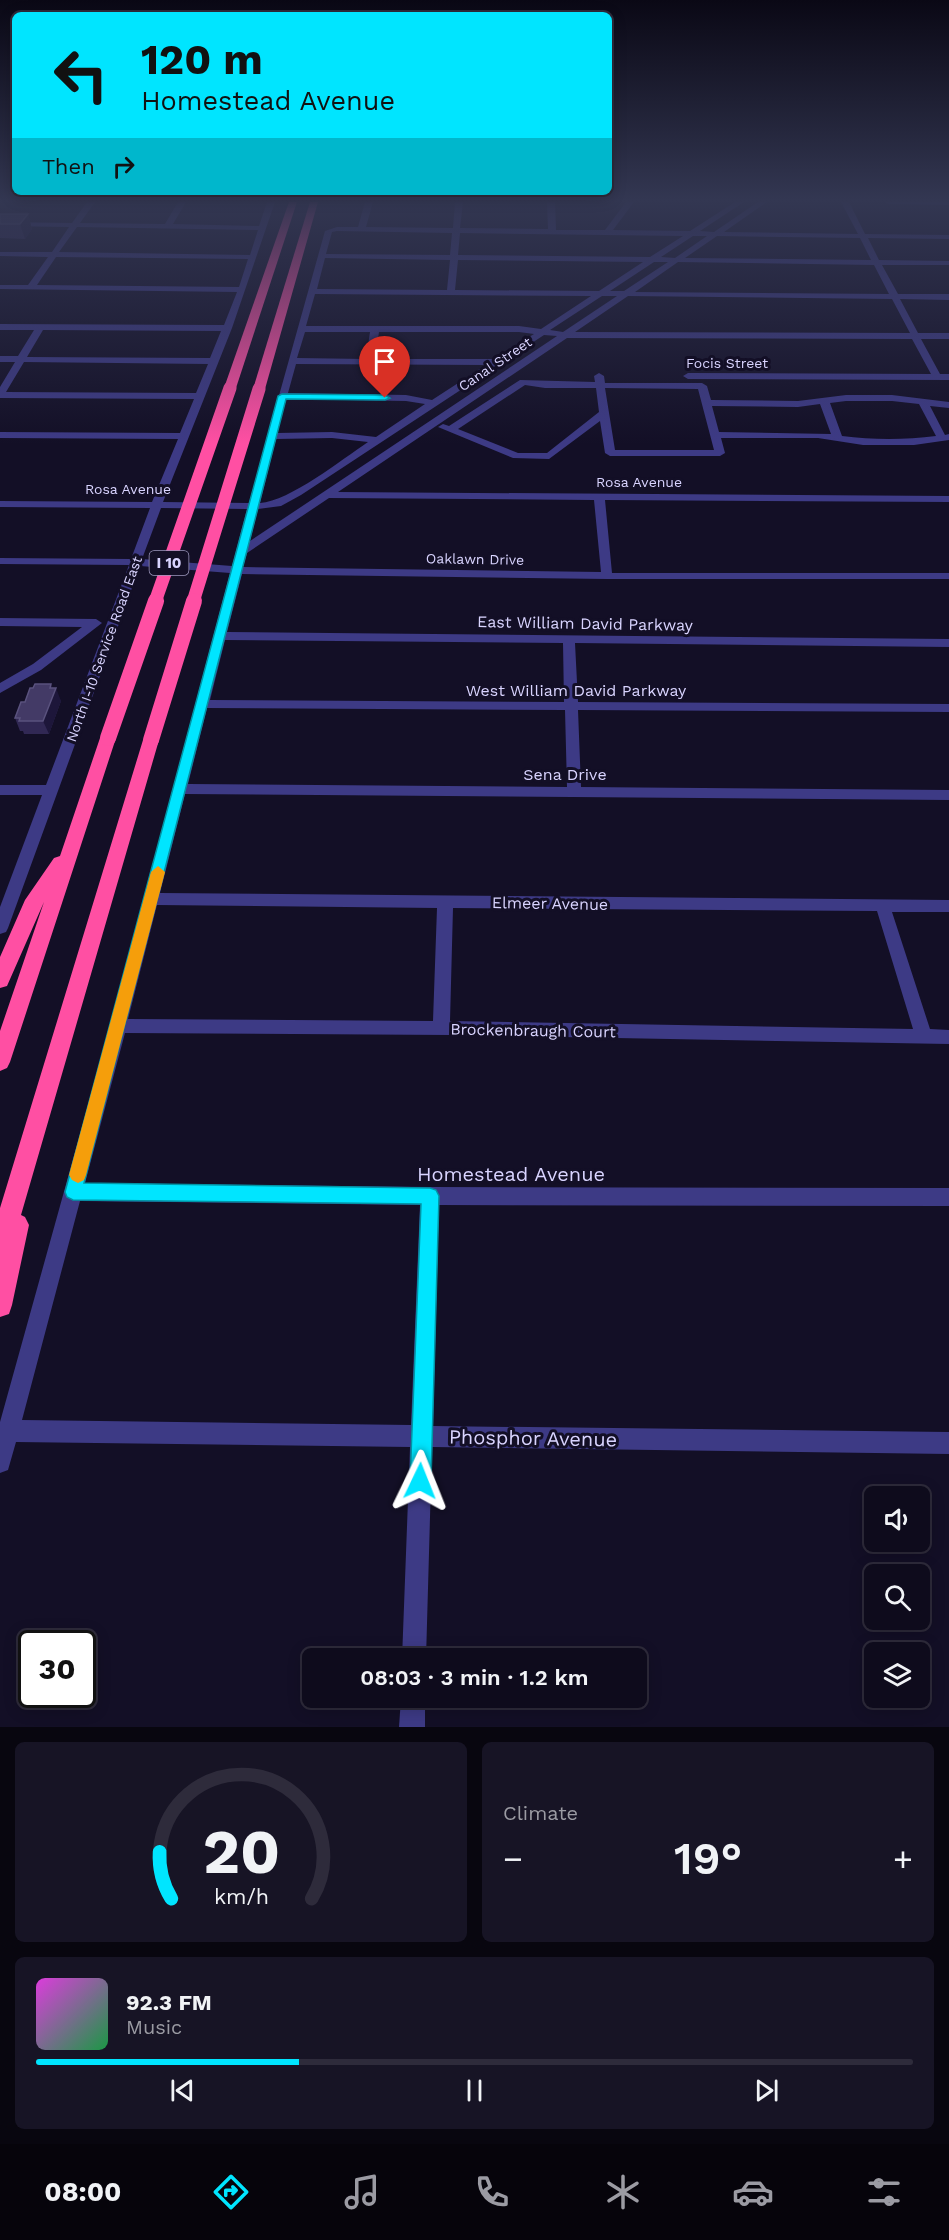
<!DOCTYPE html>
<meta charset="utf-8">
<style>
:root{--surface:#0e0b1c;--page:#171425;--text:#f1f3f6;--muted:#9b9ba3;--line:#2e2b3b;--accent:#00e5ff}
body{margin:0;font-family:"Work Sans",sans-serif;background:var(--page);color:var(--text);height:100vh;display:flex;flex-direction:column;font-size:22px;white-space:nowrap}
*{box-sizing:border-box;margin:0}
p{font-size:20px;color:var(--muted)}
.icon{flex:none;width:33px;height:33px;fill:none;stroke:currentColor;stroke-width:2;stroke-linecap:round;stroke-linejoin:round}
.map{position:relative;height:1727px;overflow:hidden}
.details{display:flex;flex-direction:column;gap:15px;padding:15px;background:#08060f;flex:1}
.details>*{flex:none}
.banner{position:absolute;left:12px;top:12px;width:600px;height:183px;border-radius:9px;box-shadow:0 3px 15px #0003,0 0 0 2px var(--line);background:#00e5ff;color:#111;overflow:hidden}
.buttons{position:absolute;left:864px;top:1486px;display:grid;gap:12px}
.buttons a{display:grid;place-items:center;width:66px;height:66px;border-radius:9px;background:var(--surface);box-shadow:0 3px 15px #0003,0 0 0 2px var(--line);font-size:30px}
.speed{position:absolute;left:18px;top:1630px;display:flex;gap:12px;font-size:30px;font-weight:700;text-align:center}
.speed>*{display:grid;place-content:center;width:78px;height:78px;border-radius:50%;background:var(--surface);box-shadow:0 3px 15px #0003,0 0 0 2px var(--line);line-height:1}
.speed .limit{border:3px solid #111;border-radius:9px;background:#fff;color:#111}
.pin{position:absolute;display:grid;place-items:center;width:51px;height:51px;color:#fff;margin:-62px -26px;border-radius:50% 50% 50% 0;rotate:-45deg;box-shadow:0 0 6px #0007}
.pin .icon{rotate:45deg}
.me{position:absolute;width:66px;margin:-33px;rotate:2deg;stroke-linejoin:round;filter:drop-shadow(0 0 4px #0008)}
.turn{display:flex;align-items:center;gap:21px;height:126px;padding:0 30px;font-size:27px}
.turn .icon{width:78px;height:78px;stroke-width:2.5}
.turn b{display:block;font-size:42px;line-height:51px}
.then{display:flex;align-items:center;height:57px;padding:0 30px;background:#0003;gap:12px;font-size:22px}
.big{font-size:45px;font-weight:600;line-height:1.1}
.details .card{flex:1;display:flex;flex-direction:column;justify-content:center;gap:9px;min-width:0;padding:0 21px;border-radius:9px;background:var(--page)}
.details .dial{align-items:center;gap:0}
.dial svg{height:156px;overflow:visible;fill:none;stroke:var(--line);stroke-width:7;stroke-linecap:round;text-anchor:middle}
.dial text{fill:var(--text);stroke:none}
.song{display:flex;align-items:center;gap:18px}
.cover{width:72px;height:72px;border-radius:9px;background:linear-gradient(135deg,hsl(300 70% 55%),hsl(140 70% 35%))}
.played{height:6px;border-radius:3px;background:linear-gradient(90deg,var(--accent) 30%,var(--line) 30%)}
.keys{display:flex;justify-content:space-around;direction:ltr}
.heat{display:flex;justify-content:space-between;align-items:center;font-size:33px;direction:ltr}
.details .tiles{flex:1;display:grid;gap:15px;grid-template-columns:1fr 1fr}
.card:last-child{grid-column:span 2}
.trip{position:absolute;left:302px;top:1648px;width:345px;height:60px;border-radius:9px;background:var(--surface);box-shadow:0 3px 15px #0003,0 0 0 2px var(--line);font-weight:600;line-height:60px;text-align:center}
.tabs{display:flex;height:96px;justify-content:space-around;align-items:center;background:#06040b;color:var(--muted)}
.tabs .icon{width:42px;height:42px}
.tabs .current{color:var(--accent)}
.tabs b{font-size:27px;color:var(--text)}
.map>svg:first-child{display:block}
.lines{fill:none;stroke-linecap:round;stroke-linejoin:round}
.minor{fill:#3d3a85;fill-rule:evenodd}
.highway{fill:#ff4fa3;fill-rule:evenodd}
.highway-bridge-far1{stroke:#ff4fa3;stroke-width:13}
.highway-bridge{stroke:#ff4fa3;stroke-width:16}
.wall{fill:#312854}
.shaded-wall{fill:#1d163a}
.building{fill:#433a66;stroke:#5a527e;stroke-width:1.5}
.route{fill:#00e5ff;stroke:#0095a6;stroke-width:1.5}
.slow{fill:#f59e0b}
.labels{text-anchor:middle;stroke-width:6;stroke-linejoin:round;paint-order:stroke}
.far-street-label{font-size:14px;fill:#d9d4ff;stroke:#130f26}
.shield{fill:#130f26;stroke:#9e99be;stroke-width:1.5}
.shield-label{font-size:15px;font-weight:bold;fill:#d9d4ff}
.street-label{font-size:16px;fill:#d9d4ff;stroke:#130f26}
.near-street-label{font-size:20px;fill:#d9d4ff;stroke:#130f26}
</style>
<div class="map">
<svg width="949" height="1727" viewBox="0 0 949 1727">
<rect width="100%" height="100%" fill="#130f26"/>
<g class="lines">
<g class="minor">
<path d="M87 202H95L80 223 165 224 178 202H186L173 224 259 226 267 202H275L232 328 163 502 249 503 325 231 337 227H358L365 202H373L366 227 453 228 455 202H463L460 228 548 229 547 202H555L556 230H605L626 202H634L613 230 690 231 735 202H744L700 231 714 232 758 202H767L724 232 858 234 841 202H849L865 234 949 235V239L868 238 879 260 949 261V265H882L898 294H949V300L900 299 918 333H949V339H921L940 374H949V380L688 379 683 376 688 373 931 374 912 339 567 338 338 492 949 496V502L605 500 612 573H949V579H607L242 574 227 632 949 639V647L575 643 578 702 949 704V712L578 710 581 787 949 790V800L185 794 160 893 949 900V912H892L930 1029 949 1030V1044L450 1035 125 1033 85 1183 430 1187 949 1188V1206L439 1205 433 1426 949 1432V1454L432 1447 426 1659H402L410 1447 16 1442 8 1470 0 1473V1422L110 1026 230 573 140 566 8 928 6 932 0 934V907L42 795H0V785H46L129 565 0 564V558L131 559 150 508 0 507V501L152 502 178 439 0 438V432L180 433 194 399 0 398V387L15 362H0V356H18L34 330H0V324L224 325 237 292 0 289V285H28L48 257 0 256V252H52L69 227 0 226V222L72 223ZM77 227 258 230 250 255 59 252ZM337 231 452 233 450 255 326 254 332 232ZM460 233 683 236 650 257 458 255ZM693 236H707L675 258 661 257ZM717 236 860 238 871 260 685 258ZM56 257 248 259 239 287 37 285ZM325 258 450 260 447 290 317 289ZM458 260 643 262 599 291 455 290ZM654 262H668L624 291H610ZM678 262 874 265 889 294 635 292ZM315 294 591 296 541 329 519 326H306ZM602 296H617L563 332 550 330ZM628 296 892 299 910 333 575 332ZM43 330 221 331 210 358 27 357ZM305 332H370L366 359 297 358ZM379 332H519L534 334 494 359H375ZM544 335 557 336 250 541 258 509 281 506 301 495ZM24 362 208 364 196 393 6 392ZM296 364 486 365 432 400 406 395 288 393ZM286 399 406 401 425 404 376 437 332 432 277 433ZM332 438 368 442C341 460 290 501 260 503L276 439ZM329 498 594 500 601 572 243 567 247 553ZM161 508 247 509 232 566 142 559ZM225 640 563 643 564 702 210 700ZM207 708 565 710 567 787 188 784ZM157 905 437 908 433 1021 128 1019ZM453 908 877 911 913 1029 450 1021ZM80 1201 420 1205 411 1425 22 1420Z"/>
<polygon points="885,202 949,202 949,205 889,204"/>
<path d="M599 373 604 376 605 383H702L707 386 711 400 798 401 846 395H892L949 402V408L930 406 945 435 949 434V440L914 445H863L818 438H721L725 453 720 456H610L605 453 600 421 549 459 513 458 438 427 443 424 449 426 520 380 595 382 594 376ZM525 385 545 388H596L599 412 547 453H518L458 429ZM605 388 698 389 714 450H615ZM846 401H892L919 404 936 436C905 440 873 440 842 436L830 403ZM820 404 831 434 719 432 712 406 798 407Z"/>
<polygon points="0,618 96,619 102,623 41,670 0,693 0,683 33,664 82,627 0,626"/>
<polygon points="401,1698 425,1698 425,1727 399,1727"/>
</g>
<g class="highway">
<polygon points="289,202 297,202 236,388 230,391 226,390 224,388"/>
<polygon points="310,202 318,202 265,389 263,391 255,391 253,389"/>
<polygon points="108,732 114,734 116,738 10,1062 7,1068 0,1071 0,1031 44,902 7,986 0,988 0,957 25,900 54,858 60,856 100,738 102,734"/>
<polygon points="151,734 157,736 159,740 21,1215 25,1217 29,1225 12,1305 9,1314 0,1317 0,1208 143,740 145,736"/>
</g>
<g class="highway-bridge-far1">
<polyline points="155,602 230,388"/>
<polyline points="193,602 259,389"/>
</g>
<g class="highway-bridge">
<polyline points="108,738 156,601"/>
<polyline points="151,740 194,601"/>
</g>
</g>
<g class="wall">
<polygon points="0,214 28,214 32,229 25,239 0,238"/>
<polygon points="53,688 61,701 49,734 24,734 23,731 20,731 15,718 25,702"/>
</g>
<g class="shaded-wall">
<polygon points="28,214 32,229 25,239 20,224"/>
<polygon points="51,684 55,692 56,688 61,701 49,734 43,721"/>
</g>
<g class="building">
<polygon points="0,214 28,214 20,224 0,224"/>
<polygon points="35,684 51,684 50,688 56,688 43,721 19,721 20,718 15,718 21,702 25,702 30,688 33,688"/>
</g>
<linearGradient id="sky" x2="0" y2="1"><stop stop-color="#0a0815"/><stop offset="0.45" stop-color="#333752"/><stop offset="1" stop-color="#333752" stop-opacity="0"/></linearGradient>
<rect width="949" height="444" fill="url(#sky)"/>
<polygon class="route" points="282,394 385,395 390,398 385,400 286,399 84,1183 430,1188 436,1190 439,1196 431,1481 428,1488 420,1491 413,1488 410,1481 421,1204 73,1200 67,1197 65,1192 278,396"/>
<polygon class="slow" points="158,866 165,872 86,1175 84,1180 78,1183 72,1180 69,1175 151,872"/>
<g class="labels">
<g class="far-street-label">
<text x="727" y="368">Focis Street</text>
<text transform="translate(495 364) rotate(-34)" y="5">Canal Street</text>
<text x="639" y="487">Rosa Avenue</text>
<text x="128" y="494">Rosa Avenue</text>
<text transform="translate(475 559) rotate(1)" y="5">Oaklawn Drive</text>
<text transform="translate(104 649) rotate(-70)" y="5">North I-10 Service Road East</text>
</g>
<rect class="shield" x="149.5" y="551" width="39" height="24" rx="4.5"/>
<g class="shield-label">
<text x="169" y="568">I 10</text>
</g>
<g class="street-label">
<text transform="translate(585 623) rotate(1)" y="6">East William David Parkway</text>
<text x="576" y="696">West William David Parkway</text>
<text x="565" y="780">Sena Drive</text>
<text transform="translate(550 903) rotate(1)" y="6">Elmeer Avenue</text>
<text transform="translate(533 1030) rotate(1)" y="6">Brockenbraugh Court</text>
</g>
<g class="near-street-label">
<text x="511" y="1181">Homestead Avenue</text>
<text transform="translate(533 1438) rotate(1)" y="7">Phosphor Avenue</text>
</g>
</g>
</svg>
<div class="buttons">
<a><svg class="icon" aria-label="sound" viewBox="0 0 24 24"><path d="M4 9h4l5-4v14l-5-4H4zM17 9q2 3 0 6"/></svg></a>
<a><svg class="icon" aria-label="search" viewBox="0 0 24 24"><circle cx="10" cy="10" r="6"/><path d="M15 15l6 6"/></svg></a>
<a><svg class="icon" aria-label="layers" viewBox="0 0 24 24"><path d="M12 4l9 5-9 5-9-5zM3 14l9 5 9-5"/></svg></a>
</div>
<div class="speed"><div class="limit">30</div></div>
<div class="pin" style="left:385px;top:398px;background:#d93025"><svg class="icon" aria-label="arrive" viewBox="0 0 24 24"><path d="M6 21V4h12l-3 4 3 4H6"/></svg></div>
<svg class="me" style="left:420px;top:1481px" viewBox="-20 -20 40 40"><path d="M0-17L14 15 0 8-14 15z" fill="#00e5ff" stroke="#fff" stroke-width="4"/></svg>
<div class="trip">08:03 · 3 min · 1.2 km</div>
<div class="banner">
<div class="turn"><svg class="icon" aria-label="left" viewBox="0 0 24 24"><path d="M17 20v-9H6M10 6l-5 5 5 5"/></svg><div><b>120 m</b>Homestead Avenue</div></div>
<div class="then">Then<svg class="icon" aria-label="right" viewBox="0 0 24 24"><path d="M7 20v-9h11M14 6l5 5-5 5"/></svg></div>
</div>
</div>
<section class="details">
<div class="tiles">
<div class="card dial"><svg viewBox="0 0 100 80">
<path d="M14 69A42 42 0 1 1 86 69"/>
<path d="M14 69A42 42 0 0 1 8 45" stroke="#00e5ff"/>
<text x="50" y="56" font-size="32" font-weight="700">20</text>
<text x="50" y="72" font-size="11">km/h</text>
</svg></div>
<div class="card"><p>Climate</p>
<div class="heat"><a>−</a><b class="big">19°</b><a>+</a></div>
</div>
<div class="card">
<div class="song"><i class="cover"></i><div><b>92.3 FM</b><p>Music</p></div></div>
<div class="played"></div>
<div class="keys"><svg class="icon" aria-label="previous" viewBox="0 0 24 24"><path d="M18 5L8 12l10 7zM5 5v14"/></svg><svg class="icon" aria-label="pause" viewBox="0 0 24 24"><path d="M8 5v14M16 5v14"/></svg><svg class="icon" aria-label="next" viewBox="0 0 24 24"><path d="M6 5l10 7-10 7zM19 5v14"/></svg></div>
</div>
</div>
</section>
<nav class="tabs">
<b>08:00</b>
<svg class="icon current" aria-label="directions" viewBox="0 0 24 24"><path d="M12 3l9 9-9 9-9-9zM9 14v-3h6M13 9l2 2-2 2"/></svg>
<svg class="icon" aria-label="music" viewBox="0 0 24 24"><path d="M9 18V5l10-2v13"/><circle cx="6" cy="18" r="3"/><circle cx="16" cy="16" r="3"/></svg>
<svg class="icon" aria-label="phone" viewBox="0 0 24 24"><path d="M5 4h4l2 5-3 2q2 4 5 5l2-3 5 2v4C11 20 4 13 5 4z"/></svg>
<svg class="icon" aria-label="climate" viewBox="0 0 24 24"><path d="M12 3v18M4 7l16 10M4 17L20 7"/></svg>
<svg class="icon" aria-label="car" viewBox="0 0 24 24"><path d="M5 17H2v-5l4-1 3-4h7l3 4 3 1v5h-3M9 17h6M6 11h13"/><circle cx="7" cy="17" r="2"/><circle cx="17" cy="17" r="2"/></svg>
<svg class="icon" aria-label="filters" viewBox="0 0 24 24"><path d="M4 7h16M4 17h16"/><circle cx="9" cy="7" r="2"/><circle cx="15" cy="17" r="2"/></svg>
</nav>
